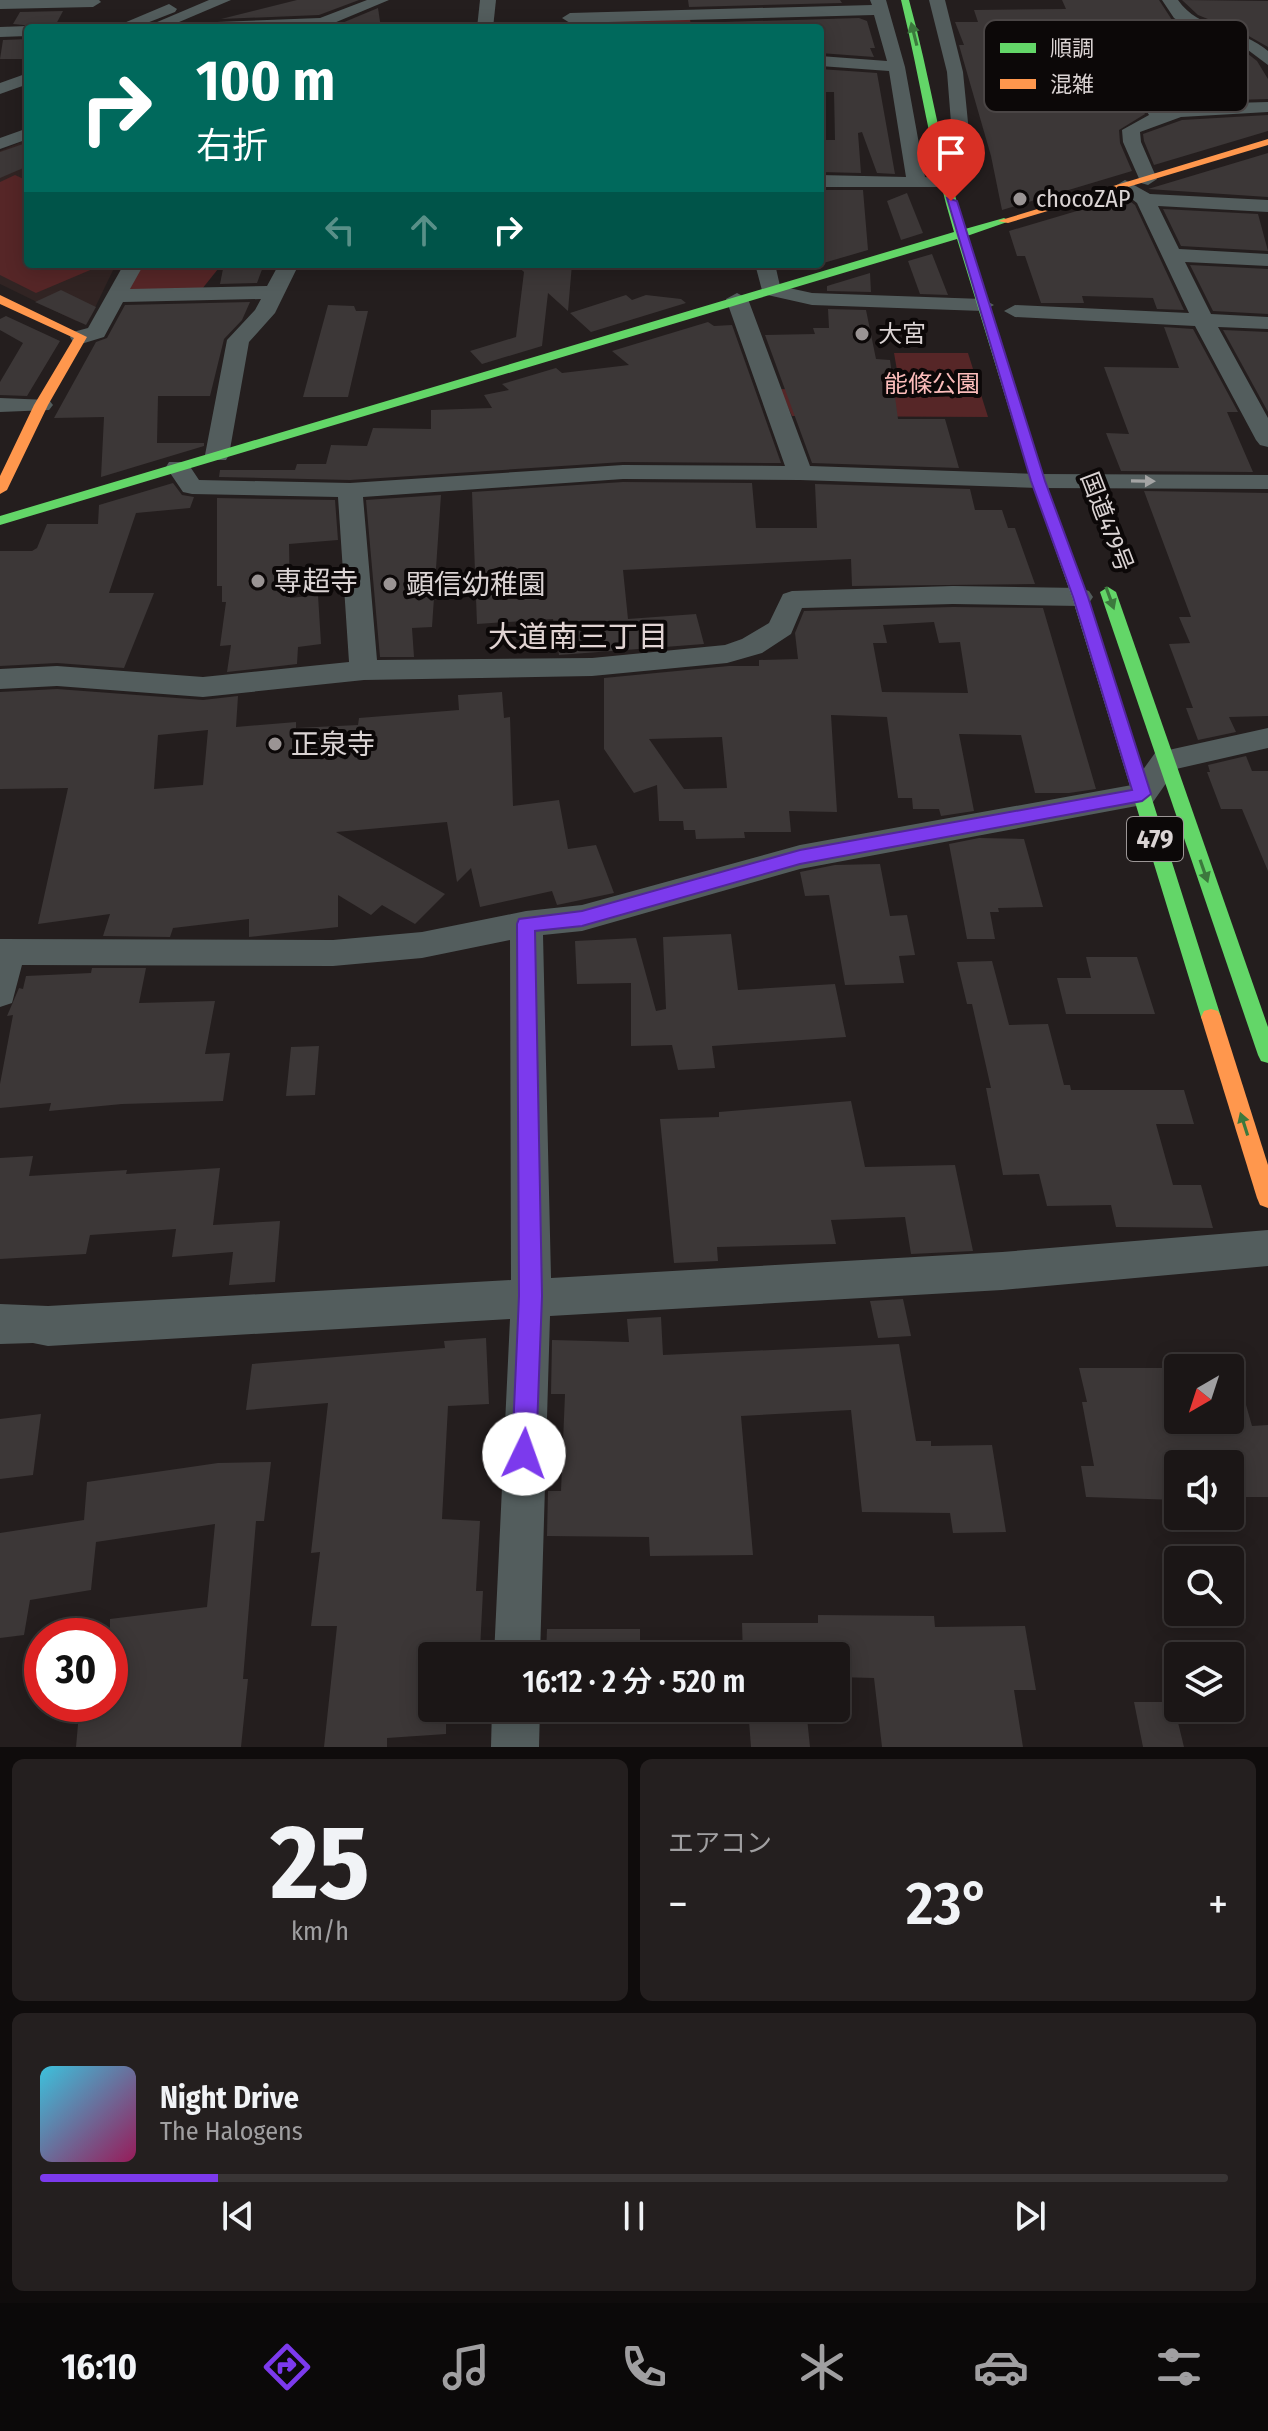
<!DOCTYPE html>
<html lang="ja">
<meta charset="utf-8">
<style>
:root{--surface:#1b1616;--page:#241f1f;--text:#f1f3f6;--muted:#a09fa1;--line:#393535;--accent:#7c3aed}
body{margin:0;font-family:"Fira Sans Condensed","Noto Sans JP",sans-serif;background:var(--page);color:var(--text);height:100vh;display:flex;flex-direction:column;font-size:30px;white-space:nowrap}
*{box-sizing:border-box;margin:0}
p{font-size:26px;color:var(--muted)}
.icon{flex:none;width:44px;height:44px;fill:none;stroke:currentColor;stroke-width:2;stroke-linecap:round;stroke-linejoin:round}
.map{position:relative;height:1747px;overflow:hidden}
.details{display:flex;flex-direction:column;gap:12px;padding:12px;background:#0f0c0c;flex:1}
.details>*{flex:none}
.hud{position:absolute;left:24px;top:24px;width:800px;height:244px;border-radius:8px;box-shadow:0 4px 20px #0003,0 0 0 2px var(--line);background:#00695c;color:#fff;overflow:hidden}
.needle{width:52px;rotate:219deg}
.fabs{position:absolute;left:1164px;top:1354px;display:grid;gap:16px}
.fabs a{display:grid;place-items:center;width:80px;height:80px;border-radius:8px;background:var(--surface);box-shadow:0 4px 20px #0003,0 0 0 2px var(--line);font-size:40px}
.speed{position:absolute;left:24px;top:1618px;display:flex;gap:16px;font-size:40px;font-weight:700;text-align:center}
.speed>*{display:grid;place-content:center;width:104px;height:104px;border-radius:50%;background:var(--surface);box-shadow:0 4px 20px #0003,0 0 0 2px var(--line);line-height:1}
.speed .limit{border:12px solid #d22;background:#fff;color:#111}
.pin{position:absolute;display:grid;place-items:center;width:68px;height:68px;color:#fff;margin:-82px -34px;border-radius:50% 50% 50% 0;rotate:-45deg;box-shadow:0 0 8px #0007}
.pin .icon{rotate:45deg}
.me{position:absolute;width:88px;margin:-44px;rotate:3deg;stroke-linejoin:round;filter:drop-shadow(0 0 6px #0008)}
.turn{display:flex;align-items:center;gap:28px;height:168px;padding:0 40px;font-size:36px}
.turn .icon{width:104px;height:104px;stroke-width:2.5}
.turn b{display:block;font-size:56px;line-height:68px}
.lanes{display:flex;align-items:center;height:76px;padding:0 40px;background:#0003;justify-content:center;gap:40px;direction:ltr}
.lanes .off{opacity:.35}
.big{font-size:60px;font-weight:600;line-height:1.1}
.details .tile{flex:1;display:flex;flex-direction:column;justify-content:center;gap:12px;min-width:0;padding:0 28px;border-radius:12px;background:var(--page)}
.details .dial{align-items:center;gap:0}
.dial b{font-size:104px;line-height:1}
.song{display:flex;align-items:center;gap:24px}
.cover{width:96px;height:96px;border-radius:12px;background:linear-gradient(135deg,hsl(190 70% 55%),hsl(330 70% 35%))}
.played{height:8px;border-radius:4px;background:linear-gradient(90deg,var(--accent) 15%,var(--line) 15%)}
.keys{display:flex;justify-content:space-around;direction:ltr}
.heat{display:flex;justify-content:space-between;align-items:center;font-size:44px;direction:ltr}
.details .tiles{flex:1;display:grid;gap:12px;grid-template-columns:1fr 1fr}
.tile:last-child{grid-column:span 2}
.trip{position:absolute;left:418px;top:1642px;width:432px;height:80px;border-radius:8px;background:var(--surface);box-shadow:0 4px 20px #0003,0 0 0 2px var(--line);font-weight:600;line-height:80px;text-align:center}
.tab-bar{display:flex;height:128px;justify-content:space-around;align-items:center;background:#0b0909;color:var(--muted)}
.tab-bar .icon{width:56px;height:56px}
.tab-bar .current{color:var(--accent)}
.tab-bar b{font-size:36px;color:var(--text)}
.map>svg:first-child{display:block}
.built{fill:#312423}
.green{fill:#562627}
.building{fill:#3c3737;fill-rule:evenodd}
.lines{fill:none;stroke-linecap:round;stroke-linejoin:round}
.street{fill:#535d5d;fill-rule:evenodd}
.fast{fill:#63d668;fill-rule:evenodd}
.slow{fill:#ff974d;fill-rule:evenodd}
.oneway{fill:#3c793d}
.oneway2{fill:#a4a4a4}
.route{fill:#7c3aed;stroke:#51269a;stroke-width:2}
.poi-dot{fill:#9a9494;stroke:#0c0808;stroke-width:3}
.labels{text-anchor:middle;stroke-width:8;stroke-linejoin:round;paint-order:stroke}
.far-poi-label{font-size:24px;fill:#dad3d3;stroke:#0c0808;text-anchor:start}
.far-park-label{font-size:24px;fill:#fcbdbb;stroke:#0c0808}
.far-street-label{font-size:24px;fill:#dad3d3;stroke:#0c0808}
.shield{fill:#0c0808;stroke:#9c9696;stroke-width:2}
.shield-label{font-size:26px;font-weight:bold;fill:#dad3d3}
.poi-label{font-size:28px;fill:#dad3d3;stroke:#0c0808;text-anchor:start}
.neighbourhood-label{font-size:30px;fill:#e1d4d3;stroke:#0c0808}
.key{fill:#0c0808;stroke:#4a4545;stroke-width:2}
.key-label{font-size:22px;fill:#dad3d3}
</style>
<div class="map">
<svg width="1268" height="1747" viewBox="0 0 1268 1747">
<rect width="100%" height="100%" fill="#241e1e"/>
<polygon class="built" points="28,139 28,264 116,264 90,318 76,321 0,284 0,151"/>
<g class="green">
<polygon points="690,18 691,28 578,28 578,21"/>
<polygon points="15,175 28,181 28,264 97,264 95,268 36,293 0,275 0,182"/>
<polygon points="140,264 222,264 202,289 127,289"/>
<polygon points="894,353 968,353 988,417 792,416 780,389 901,393"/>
</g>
<g class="building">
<polygon points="297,0 359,0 319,15 221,19"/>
<polygon points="688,0 840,0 842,3 689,7"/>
<polygon points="1062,0 1159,0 1172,20 1180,26 1243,50 1257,61 1268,79 1268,99 1198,101 1166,108 1132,48 1119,41 1110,50 1145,114 1119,130 1120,143 1132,171 1002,210 991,156 959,45 964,45 955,22 978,22 974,10 1066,9"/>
<polygon points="1182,0 1268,1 1268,47 1247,35 1198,15"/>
<polygon points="378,8 381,28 330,28"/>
<polygon points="63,11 54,28 13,24 20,12"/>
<polygon points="859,18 867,21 875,48 870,48 874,57 820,53 820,28 693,28 692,23"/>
<polygon points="28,39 28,59 0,59 3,40"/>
<polygon points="820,69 877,73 895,174 877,173 862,132 858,133 861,173 820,172 820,140 835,140 834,92 820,92"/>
<polygon points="1268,115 1268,131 1154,165 1144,141 1143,134 1182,120"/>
<polygon points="23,144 28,146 28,166 0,178 0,152"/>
<polygon points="1268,153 1268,197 1148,189"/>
<polygon points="820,190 863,190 868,250 820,264"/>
<polygon points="907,193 923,233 901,240 887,201"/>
<polygon points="1124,197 1135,205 1184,310 1157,309 1153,298 1082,296 1084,303 1041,303 1025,256 1017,256 1009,231"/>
<polygon points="1163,209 1258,214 1268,251 1181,246"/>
<polygon points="932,254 948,295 920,294 908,261"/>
<polygon points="224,264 264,264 257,283 220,284"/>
<polygon points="515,264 572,264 568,311 548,293 542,346 482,364 470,351 516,337 524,272"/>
<polygon points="1190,265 1268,269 1268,314 1213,311"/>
<polygon points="870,273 871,292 827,291 827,286"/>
<polygon points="61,290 96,307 86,325 35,302"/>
<polygon points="626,295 632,300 646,295 681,299 686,303 591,332 570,313"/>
<polygon points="250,302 242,320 224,339 210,396 158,396 157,443 204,443 204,446 101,477 104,417 54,418 96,342 107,338 125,305"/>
<polygon points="328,305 354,306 356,311 368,311 348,397 303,397"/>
<polygon points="828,309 866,310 876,359 890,360 898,419 945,419 959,468 812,463 765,335 815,334 813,328 829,328"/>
<polygon points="6,316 60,341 27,396 0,395 0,382 23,343 0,330 0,319"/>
<polygon points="708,322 714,326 732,325 781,463 623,462 350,480 219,477 220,470 295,470 297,464 326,464 331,445 367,446 373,428 431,429 431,410 492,408 484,395 509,390 502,384 556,368 562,373 629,365 612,351"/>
<polygon points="1164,327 1193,329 1238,412 1227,412 1253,472 1121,471 1106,433 1129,434 1104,367 1179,368"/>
<polygon points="1223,330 1268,332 1268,412"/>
<polygon points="623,482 752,483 756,528 817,528 815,484 970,489 975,510 1002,510 1008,528 1015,528 1035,584 852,586 851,559 623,570 628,619 696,614 704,644 559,655 553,619 477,624 472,492"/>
<polygon points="173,483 182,495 194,497 190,508 136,513 109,593 154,593 124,668 57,663 0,666 0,551 32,551 37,548 47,524 98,524 99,505"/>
<polygon points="1144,491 1268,493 1268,716 1229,717 1236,732 1198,740 1186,708 1193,708 1169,644 1190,643 1179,617 1191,617"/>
<polygon points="441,495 432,627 412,628 414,657 380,657 366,500"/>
<polygon points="217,498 335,500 338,540 289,544 290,598 318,595 321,644 298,647 297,664 227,672 231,645 220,646 226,602 222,602 222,586 217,586"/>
<path d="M953 607 1043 608 1096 789 1069 793H1035L1021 735 959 734 974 811 941 816 939 809H913L912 798H898L887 717 831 715 837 812 789 811 791 832H744L745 838 696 839 695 830H684L683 821H659L657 785 634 793 604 749V678L729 666H759V660L798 659 795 633 804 611ZM934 622 939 643 960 642 968 693 882 692 873 643H887L883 625ZM722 737 727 788 684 789 649 739Z"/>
<path d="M57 689 203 700 238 696 236 727 296 722V728L358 725 359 718 459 710 458 695 502 692 504 718 510 717 513 806 559 800 568 849 596 845 614 893 557 905 552 891 480 907 471 868 457 882 447 822 336 832 445 894 415 924 382 905 371 915 338 895V927L249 937V919L173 928 170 937 103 936 110 914 38 924 68 788 0 789V692ZM208 730 203 785 154 789 158 735Z"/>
<polygon points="1246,756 1252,771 1268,771 1268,871 1242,809 1221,809 1207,772 1210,772 1208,765"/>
<polygon points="979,838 1024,839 1043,907 998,908 999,912 990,912 995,939 967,939 949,844"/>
<polygon points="880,864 890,916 907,915 915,955 899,956 904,983 845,985 829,895 805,896 800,872 835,865"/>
<polygon points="731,934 738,990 835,984 846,1037 712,1046 715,1068 678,1070 672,1045 631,1046 631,983 577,984 575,941 636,938 656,1011 666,1009 663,937"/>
<polygon points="1086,957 1137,957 1155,1014 1066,1014 1057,978 1091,978"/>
<polygon points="992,961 1009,1025 1048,1024 1064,1085 1070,1085 1071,1090 1184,1090 1194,1124 1156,1124 1173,1185 1201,1185 1213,1228 1116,1227 1111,1205 1047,1206 1039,1174 1003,1175 986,1088 991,1088 972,1004 967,1004 957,962"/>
<polygon points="92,968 146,968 139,1003 215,1001 205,1054 230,1053 223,1101 122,1104 49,1111 51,1103 0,1108 0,1084 13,1015 7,1016 19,988 23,989 26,976 91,973"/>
<polygon points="319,1046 315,1095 286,1096 291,1047"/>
<polygon points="851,1101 865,1167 955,1165 973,1251 911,1254 905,1217 831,1220 836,1244 717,1247 718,1261 674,1263 660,1119 719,1117 719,1112"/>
<polygon points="33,1156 29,1176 127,1170 126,1174 220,1168 213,1225 280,1221 275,1282 229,1285 233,1252 172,1257 176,1229 90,1235 86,1254 0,1259 0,1158"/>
<polygon points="903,1299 911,1336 878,1338 870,1301"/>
<polygon points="661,1317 663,1355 899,1344 916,1441 931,1441 931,1446 992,1445 1006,1532 953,1533 950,1513 862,1512 851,1410 741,1416 753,1555 650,1556 649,1537 547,1536 548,1491 561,1491 565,1394 551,1394 552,1340 629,1342 627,1319"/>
<polygon points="486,1338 489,1404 448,1406 442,1519 480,1521 476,1591 483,1591 480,1650 432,1650 432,1708 446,1708 446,1734 387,1738 387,1747 324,1747 337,1626 311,1626 320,1552 311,1553 328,1403 246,1410 252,1364 445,1348 444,1341"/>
<polygon points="1079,1368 1178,1368 1178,1428 1230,1426 1230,1374 1237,1373 1252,1426 1268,1425 1268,1497 1230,1497 1230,1464 1178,1464 1178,1500 1086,1497 1081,1466 1094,1466 1082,1402 1087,1402"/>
<polygon points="41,1414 33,1475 0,1479 0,1419"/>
<polygon points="271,1462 264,1521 256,1521 243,1679 248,1679 241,1747 76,1747 79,1713 110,1709 110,1619 207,1607 215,1524 96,1542 91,1590 30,1600 24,1635 0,1638 0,1533 84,1520 87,1482 218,1463"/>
<polygon points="818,1615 934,1616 935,1627 1025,1626 1036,1690 1014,1690 1023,1747 882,1747 874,1678 836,1677 836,1656 743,1656 742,1623 818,1623"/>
<polygon points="547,1629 640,1629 640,1656 546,1656"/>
<polygon points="1134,1702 1173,1702 1184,1747 1143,1747"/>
<polygon points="748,1708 806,1708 810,1747 751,1747"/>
</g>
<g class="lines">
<g class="street">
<polygon points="0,0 99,0 101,2 93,7 0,9"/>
<polygon points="209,0 231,0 165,28 143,28"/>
<polygon points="367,0 389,0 322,28 183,28 191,23 320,18"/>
<polygon points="480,0 496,0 493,28 477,28"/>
<polygon points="870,0 886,0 905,67 925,177 944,179 947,183 944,187 820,187 820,175 906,177 889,71 820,66 820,56 887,61 874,15 570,23 562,18 570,13 872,5"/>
<polygon points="929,0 945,0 963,72 973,173 964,179 955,173 947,72"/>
<path d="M1162 0H1178C1198 30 1242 28 1268 51V65L1244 47 1182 23 1174 18Z"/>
<polygon points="169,4 177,9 175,12 134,28 112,28"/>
<polygon points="28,26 34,28 28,28 28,36 0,37 0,27"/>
<polygon points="1121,44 1129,49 1164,111 1198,104 1268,102 1268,112 1181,117 1140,132 1141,142 1157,179 1148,185 1141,183 1123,142 1122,130 1149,115 1113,49"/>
<polygon points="28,73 28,84 0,94 0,83"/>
<polygon points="28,128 28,139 0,149 0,138"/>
<polygon points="1125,180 1150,194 1268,200 1268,212 1158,206 1179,249 1268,254 1268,266 1185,262 1211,314 1268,317 1268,329 1218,327 1268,418 1268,447 1260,445 1256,440 1195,326 1015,317 1004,311 1015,305 1189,313 1137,203 1115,186"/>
<polygon points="124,264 144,264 130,289 267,286 279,264 299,264 275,313 249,342 229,455 226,460 208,460 205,455 227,340 255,310 261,299 123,302 104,337 81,344 73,342 70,337 73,332 88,328"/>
<polygon points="755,264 775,264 780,286 812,293 983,299 994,305 983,311 812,305 763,294"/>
<polygon points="737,293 748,299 810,466 1038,474 1268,475 1268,489 1038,488 800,480 623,479 363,497 377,660 592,658 725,645 742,639 769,623 783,594 792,591 953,586 1080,588 1089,591 1093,597 1089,603 1080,606 953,604 802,608 791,634 762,653 727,663 592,676 364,680 203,697 57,686 0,689 0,669 57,666 203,677 349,662 338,497 192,494 183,492 166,467 169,462 187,462 199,480 350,483 623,465 785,466 726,299"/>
<polygon points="0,398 49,400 53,405 49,410 0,412"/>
<polygon points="1268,728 1268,748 1176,769 1153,802 1142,805 800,869 582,931 543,935 551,1278 1002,1252 1268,1230 1268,1266 1002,1290 550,1316 540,1656 494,1656 510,1319 48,1346 33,1343 0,1344 0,1304 48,1306 511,1280 510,940 422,958 333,966 22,965 12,1003 0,1007 0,939 333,940 422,932 526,911 582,905 800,845 1132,785 1155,753"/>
<polygon points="492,1708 540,1708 539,1747 491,1747"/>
</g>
<g class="fast">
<path d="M901 0H909C930 76 941 154 965 229L1004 218 1010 221 967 236 1045 481 1088 597 1221 1017 1218 1023 1211 1025 1204 1023 1201 1017 1072 597 1031 481 957 239 0 525V516L954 232C931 156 920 77 901 0Z"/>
<polygon points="1108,587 1116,592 1268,1027 1268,1063 1261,1061 1258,1055 1100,592"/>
</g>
<g class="slow">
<polygon points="1268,139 1268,145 1008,223 998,221"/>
<polygon points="0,295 87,337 48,405 7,490 0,494 0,476 34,405 74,338 0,304"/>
<polygon points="1211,1009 1218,1011 1221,1017 1268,1165 1268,1208 1260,1205 1257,1198 1201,1017 1204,1011"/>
</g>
</g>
<defs><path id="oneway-solid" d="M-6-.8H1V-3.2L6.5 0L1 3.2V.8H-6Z" transform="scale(2)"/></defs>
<g class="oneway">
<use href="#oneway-solid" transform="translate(914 34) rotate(-104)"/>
<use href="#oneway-solid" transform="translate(1110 598) rotate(70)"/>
<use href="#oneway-solid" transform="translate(1204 871) rotate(71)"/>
<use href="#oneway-solid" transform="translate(1244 1124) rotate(-108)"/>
</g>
<use class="oneway2" href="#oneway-solid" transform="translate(1143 481) rotate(1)"/>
<polygon class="route" points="947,198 957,201 1045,481 1088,597 1151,794 1142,801 800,864 582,926 535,931 542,1296 536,1454 533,1462 524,1466 515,1462 512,1454 519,1296 517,924 519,919 582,911 800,850 1132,790 1073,597 1031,481"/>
<g class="poi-dot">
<circle cx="1020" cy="199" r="8"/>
<circle cx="862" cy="334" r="8"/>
<circle cx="258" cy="581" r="8"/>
<circle cx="390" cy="584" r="8"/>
<circle cx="275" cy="744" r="8"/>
</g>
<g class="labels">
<g class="far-poi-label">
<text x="1036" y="207">chocoZAP</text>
<text x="878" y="342">大宮</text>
</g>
<g class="far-park-label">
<text x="932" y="392">能條公園</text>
</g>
<g class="far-street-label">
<text transform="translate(1107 522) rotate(69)" y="8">国道479号</text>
</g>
<rect class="shield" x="1127" y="817" width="56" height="44" rx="6"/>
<g class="shield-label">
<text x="1155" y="848">479</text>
</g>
<g class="poi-label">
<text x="274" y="591">専超寺</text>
<text x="406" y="594">顕信幼稚園</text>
<text x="291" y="754">正泉寺</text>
</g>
<g class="neighbourhood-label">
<text x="578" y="647">大道南三丁目</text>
</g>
</g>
<rect x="984" y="20" width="264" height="92" rx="12" class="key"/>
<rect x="1000" y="43" width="36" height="10" fill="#63d668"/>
<rect x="1000" y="79" width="36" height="10" fill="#ff974d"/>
<g class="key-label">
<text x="1050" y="56">順調</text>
<text x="1050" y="92">混雑</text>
</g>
</svg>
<div class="fabs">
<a><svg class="needle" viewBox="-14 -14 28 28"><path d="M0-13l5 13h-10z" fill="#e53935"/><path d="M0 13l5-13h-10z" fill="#a09fa1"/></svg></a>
<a><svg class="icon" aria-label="sound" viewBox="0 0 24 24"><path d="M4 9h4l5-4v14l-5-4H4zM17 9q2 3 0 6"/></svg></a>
<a><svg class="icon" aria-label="search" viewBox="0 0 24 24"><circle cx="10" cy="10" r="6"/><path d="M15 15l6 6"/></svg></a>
<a><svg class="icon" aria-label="layers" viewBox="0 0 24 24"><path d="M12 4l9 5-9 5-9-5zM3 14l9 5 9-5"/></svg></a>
</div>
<div class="speed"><div class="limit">30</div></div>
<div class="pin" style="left:951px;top:201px;background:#d93025"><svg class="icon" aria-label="arrive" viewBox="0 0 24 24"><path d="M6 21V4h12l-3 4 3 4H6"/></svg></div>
<svg class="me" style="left:524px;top:1454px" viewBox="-20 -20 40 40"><circle r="19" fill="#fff"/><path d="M0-13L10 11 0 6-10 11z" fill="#7c3aed"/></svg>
<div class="trip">16:12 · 2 分 · 520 m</div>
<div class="hud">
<div class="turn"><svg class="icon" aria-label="right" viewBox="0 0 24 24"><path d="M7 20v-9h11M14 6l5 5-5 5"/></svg><div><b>100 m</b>右折</div></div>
<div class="lanes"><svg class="icon off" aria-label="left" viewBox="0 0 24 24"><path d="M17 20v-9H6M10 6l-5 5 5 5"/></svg><svg class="icon off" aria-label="ahead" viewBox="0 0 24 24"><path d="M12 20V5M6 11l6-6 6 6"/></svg><svg class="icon" aria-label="right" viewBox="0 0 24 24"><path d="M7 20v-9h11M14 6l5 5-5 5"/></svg></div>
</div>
</div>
<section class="details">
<div class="tiles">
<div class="tile dial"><b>25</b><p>km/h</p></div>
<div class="tile"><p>エアコン</p>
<div class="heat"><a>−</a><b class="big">23°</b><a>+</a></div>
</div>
<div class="tile">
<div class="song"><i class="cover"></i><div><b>Night Drive</b><p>The Halogens</p></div></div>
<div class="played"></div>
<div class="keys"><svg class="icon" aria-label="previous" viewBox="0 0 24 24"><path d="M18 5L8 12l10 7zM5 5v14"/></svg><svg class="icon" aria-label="pause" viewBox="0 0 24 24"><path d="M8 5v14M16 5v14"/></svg><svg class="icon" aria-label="next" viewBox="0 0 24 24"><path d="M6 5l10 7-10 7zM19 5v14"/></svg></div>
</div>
</div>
</section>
<nav class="tab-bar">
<b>16:10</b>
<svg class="icon current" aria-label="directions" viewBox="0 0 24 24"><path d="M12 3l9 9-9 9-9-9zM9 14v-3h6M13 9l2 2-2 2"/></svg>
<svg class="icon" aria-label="music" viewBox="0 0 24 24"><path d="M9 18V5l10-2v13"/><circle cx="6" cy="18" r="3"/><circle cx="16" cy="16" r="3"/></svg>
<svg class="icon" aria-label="phone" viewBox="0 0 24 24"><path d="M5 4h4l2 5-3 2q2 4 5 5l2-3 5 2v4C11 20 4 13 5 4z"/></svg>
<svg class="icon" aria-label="climate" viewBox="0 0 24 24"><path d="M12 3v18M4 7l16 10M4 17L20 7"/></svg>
<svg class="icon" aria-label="car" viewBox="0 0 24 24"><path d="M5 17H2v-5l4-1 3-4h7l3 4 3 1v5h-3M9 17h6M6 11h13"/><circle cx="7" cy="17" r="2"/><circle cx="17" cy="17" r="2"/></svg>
<svg class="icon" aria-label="filters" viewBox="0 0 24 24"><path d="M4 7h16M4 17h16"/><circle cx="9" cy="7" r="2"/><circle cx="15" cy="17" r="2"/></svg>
</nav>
